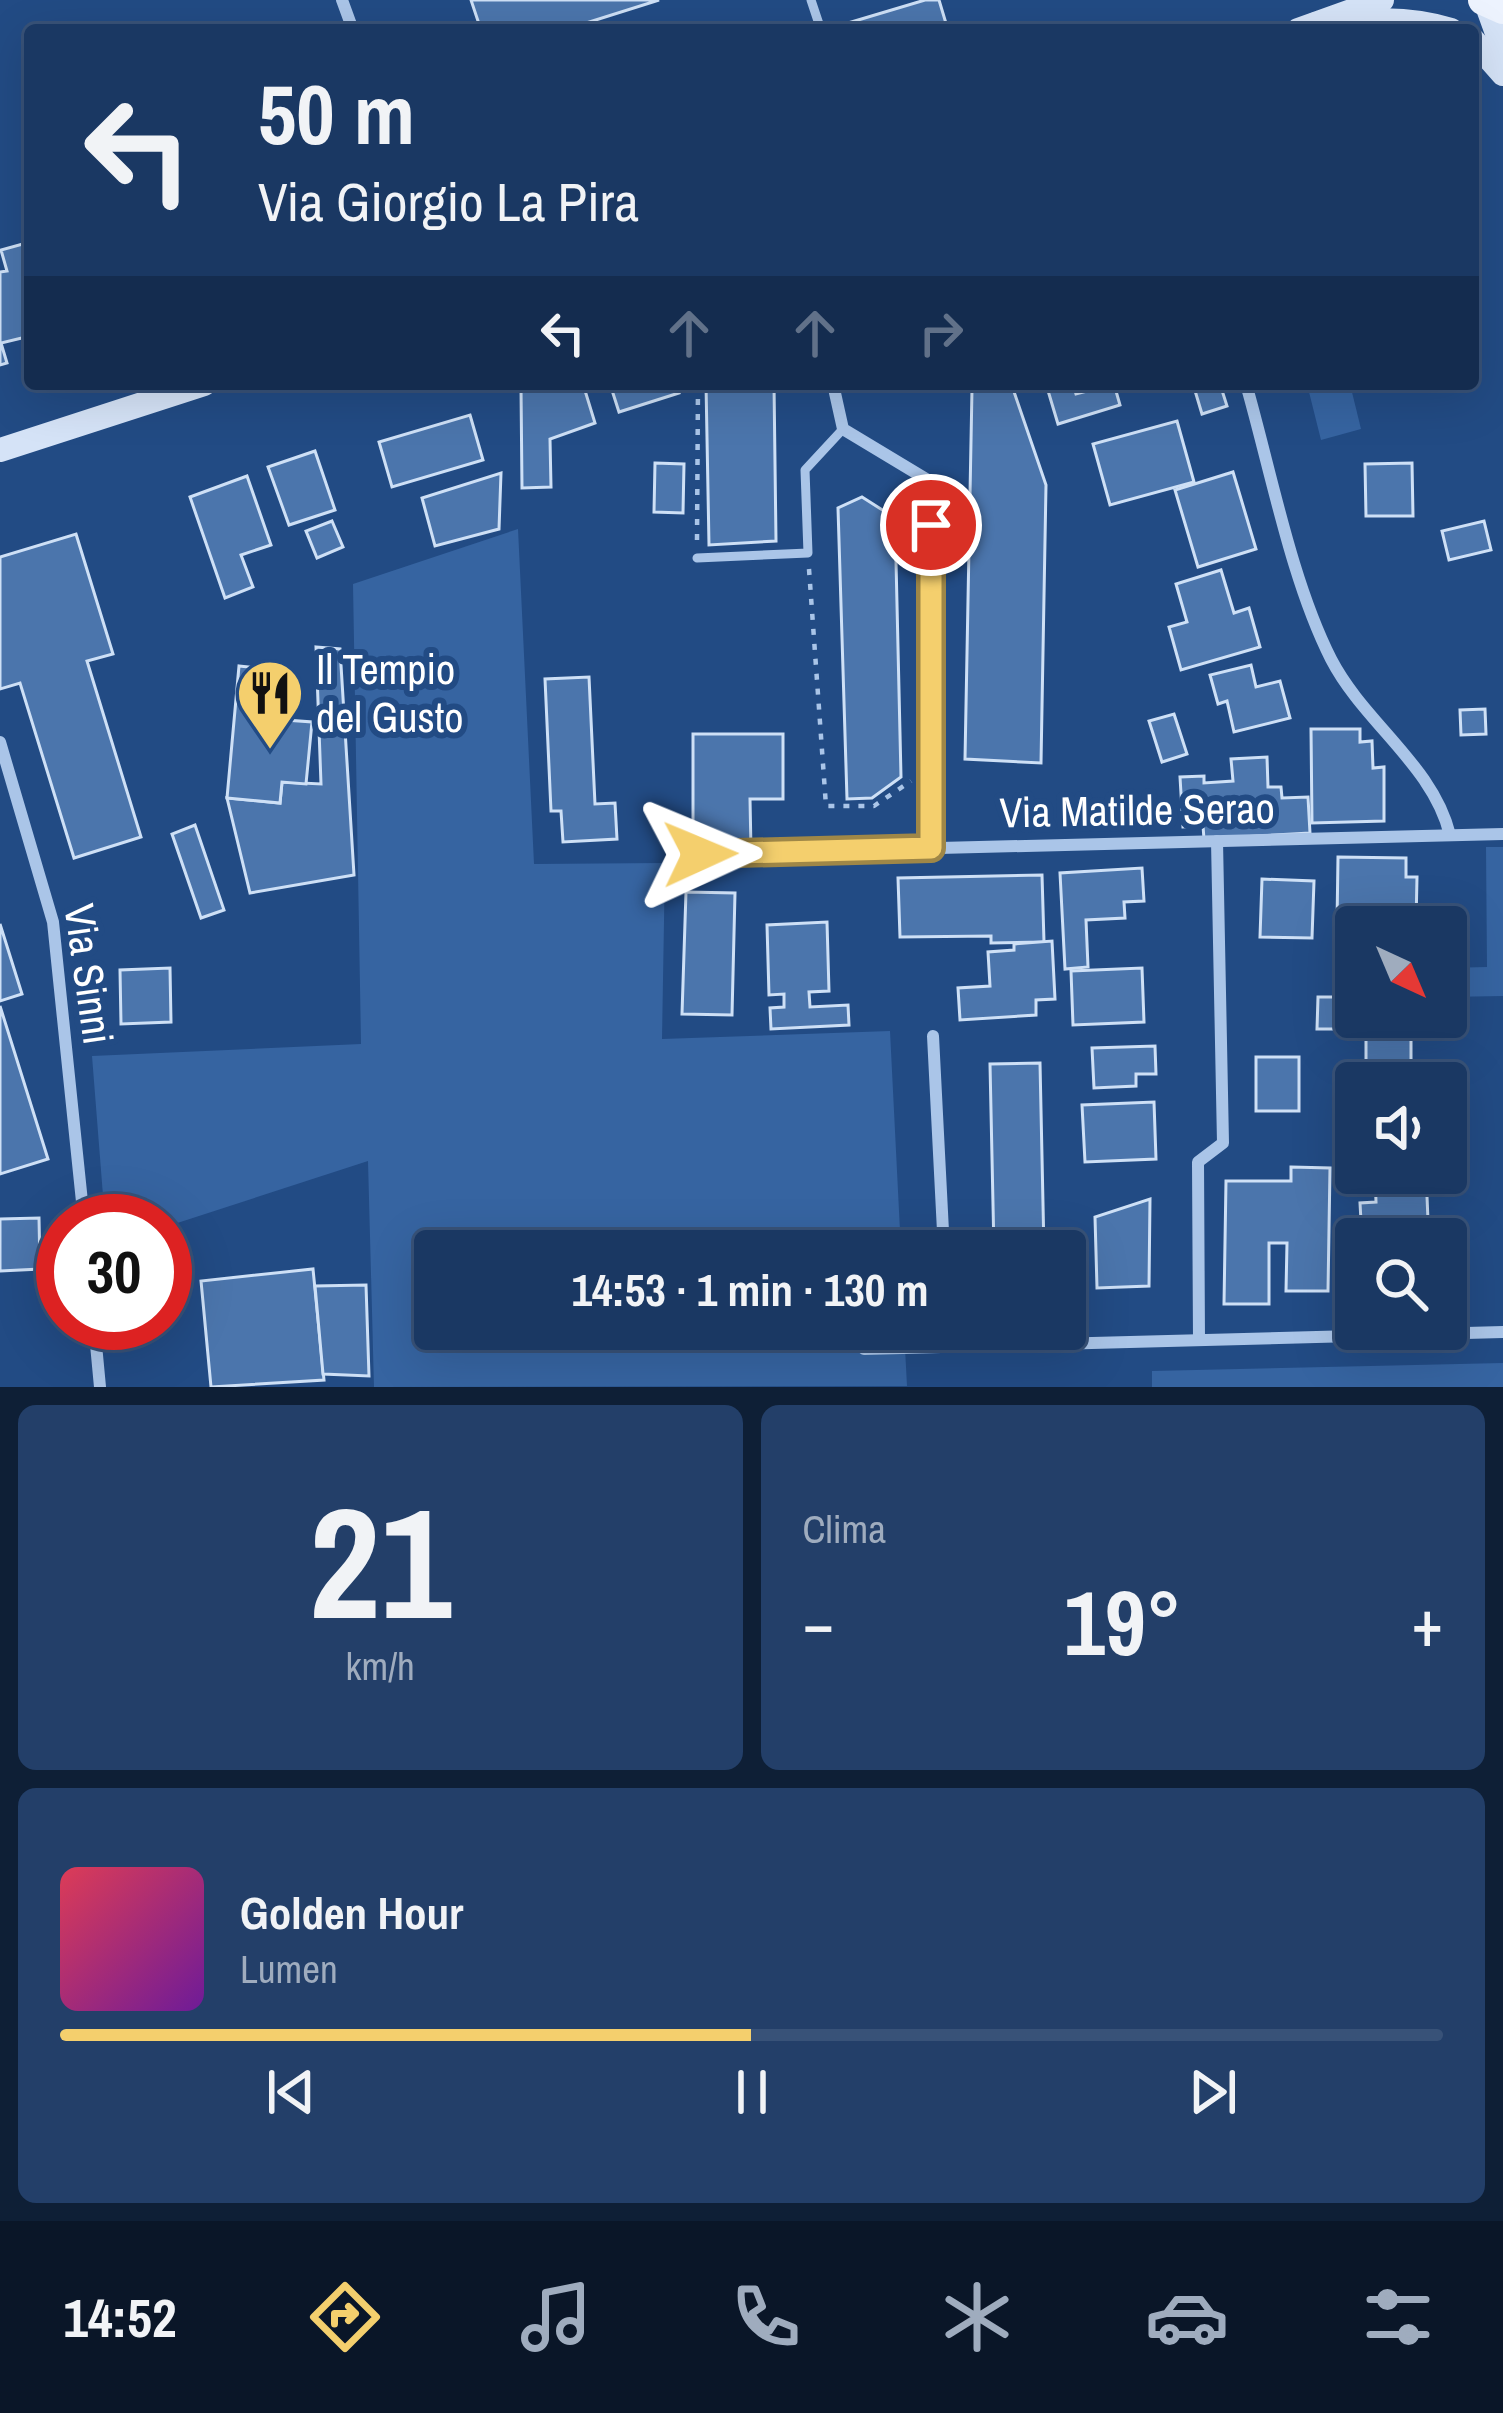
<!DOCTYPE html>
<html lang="it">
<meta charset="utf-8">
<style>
:root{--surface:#1a3863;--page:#233f69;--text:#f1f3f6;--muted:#9facbe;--line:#385278;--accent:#f4cf6d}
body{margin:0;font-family:"Archivo Narrow",sans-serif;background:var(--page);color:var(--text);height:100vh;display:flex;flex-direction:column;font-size:45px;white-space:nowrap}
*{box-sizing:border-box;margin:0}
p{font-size:39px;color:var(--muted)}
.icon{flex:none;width:66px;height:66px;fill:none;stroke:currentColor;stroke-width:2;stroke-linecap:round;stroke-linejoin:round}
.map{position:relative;height:1387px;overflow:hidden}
.sheet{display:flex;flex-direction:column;gap:18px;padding:18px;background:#0e1f36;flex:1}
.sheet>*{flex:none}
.guide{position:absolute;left:24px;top:24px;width:1455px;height:366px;border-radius:12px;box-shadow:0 12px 48px #0002,0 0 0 3px var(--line);background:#1a3863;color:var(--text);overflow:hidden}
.needle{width:78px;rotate:136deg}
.controls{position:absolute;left:1335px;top:906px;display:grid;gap:24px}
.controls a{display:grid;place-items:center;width:132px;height:132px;border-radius:12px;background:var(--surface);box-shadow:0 12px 48px #0002,0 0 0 3px var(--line);font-size:60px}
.speed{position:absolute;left:36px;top:1194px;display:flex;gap:24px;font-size:60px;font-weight:700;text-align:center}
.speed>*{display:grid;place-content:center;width:156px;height:156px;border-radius:50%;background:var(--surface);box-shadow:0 12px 48px #0002,0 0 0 3px var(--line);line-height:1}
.speed .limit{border:18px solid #d22;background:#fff;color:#111}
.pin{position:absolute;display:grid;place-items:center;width:102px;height:102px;color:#fff;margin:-51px;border:6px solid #fff;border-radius:50%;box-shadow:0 3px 12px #0007}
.me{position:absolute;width:132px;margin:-66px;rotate:89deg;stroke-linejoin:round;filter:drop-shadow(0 0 9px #0008)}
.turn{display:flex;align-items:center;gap:42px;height:252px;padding:0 36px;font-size:54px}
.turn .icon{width:156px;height:156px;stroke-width:2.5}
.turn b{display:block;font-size:84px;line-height:102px}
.lanes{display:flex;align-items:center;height:114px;padding:0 36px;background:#0003;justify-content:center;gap:60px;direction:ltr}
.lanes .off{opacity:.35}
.big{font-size:90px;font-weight:800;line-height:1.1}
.sheet .widget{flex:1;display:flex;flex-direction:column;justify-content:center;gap:18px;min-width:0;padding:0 42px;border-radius:18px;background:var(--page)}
.sheet .dial{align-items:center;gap:0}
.dial b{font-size:156px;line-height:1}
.song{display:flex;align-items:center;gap:36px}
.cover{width:144px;height:144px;border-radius:18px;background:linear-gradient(135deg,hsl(350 70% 55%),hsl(280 70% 35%))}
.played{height:12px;border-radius:6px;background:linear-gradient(90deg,var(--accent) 50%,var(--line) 50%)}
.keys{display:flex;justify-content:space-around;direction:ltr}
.heat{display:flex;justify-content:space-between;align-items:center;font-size:66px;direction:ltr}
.sheet .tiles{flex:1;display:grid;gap:18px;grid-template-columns:1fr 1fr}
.widget:last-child{grid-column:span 2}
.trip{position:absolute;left:414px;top:1230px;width:672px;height:120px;border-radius:12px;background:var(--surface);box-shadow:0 12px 48px #0002,0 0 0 3px var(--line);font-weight:800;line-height:120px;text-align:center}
.menu{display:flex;height:192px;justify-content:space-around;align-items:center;background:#0a1628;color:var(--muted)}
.menu .icon{width:84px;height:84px}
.menu .selected{color:var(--accent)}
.menu b{font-size:54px;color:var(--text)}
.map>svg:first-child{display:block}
.green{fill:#3664a1}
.building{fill:#4b75ac;stroke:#cee0f6;stroke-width:3}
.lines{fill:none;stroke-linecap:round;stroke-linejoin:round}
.path{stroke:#aac5e8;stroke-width:4.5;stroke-dasharray:6 9;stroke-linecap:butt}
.lane{stroke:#aac5e8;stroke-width:9}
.street{stroke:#aac5e8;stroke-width:12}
.secondary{stroke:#d5e3f7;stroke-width:24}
.primary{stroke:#edf3fe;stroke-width:30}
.route-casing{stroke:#9f8747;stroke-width:30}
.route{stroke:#f4cf6d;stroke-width:21}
.labels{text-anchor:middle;stroke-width:12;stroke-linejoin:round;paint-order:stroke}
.poi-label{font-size:42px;fill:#fff;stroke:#224b84;text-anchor:start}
.street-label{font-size:42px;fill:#fff;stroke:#224b84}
</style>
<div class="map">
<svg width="1503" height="1387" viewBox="0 0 1503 1387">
<rect width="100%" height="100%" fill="#224b84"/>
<g class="green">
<polygon points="1307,384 1350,384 1361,429 1321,440"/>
<polygon points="518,529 534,864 665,863 662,1039 890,1031 901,1251 435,1251 435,1329 904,1329 907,1386 374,1387 368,1161 165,1227 165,1221 105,1221 92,1056 361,1044 353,584"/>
<polygon points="1486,847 1503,847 1503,996 1446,997 1446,968 1487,967"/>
<polygon points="1503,1363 1503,1387 1152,1387 1152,1371"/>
</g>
<g class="building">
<polygon points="471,0 659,0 564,30 481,30"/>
<polygon points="925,0 939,0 948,30 840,30 838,26"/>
<polygon points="30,242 30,336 1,343 7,363 0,365 0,272 7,271 1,250"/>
<polygon points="534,384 583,384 595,423 550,439 551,487 522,488 521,388"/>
<polygon points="610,384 676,384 679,393 619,412"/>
<polygon points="706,384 774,384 776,541 709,545"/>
<polygon points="1046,384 1073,384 1076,394 1114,384 1120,405 1058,424"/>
<polygon points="1193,384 1220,384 1227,406 1202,414"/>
<polygon points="1012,386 1046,485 1041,763 965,759 972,389"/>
<polygon points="470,415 483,460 392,487 379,442"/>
<polygon points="1177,421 1194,482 1110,505 1093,444"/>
<polygon points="315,451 335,510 289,525 268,467"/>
<polygon points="655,463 684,464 683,513 654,512"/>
<polygon points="1412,463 1413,516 1366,516 1365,464"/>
<polygon points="1233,472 1256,549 1198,567 1175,490"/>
<polygon points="501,473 499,529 435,546 422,498"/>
<polygon points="247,476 271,545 241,555 253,587 225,598 190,497"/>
<polygon points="862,497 895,518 901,777 872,798 847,799 838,508"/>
<polygon points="332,521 343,547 317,558 306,531"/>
<polygon points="1484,521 1491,550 1449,560 1442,531"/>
<polygon points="76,534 113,654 87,661 141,837 74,858 20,683 0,689 0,557"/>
<polygon points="1221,570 1234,613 1249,608 1260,647 1181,670 1169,627 1187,622 1176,584"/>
<polygon points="316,647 340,649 354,875 250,893 227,798 280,803 282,782 321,784"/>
<polygon points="1251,665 1256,687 1280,681 1290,718 1234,732 1227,701 1218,704 1210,675"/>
<polygon points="239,666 290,671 286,720 312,722 306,784 282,782 280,803 227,798"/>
<polygon points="589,677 595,804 615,803 617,839 563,842 561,811 551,811 545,679"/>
<polygon points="1485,709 1486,734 1461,735 1460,710"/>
<polygon points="1174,714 1187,754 1162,762 1149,721"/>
<polygon points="1311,729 1360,729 1360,742 1372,741 1373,768 1384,767 1384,821 1312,823"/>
<polygon points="693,734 783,734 783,799 750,799 751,850 693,850"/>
<polygon points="1267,757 1268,787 1281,787 1282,798 1308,797 1310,833 1204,839 1203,826 1183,827 1180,777 1204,776 1204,783 1233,781 1231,759"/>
<polygon points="195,825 224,910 201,918 172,834"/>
<polygon points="1338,857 1406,858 1406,877 1417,877 1416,924 1337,923"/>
<polygon points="1142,868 1144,901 1124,902 1125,918 1086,920 1088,967 1065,969 1060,873"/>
<polygon points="1042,875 1044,942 991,943 991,936 900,937 898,878"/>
<polygon points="1262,879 1314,881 1312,938 1260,937"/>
<polygon points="686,892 735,893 732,1015 682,1014"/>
<polygon points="827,922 829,991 809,992 810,1007 848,1005 849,1025 771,1029 770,1008 784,1007 784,994 769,995 767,925"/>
<polygon points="0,924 22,994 0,1001"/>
<polygon points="1052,941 1055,999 1036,1000 1036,1015 960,1020 958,988 990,986 988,952 1014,950 1014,944"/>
<polygon points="170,968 171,1022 121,1024 120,970"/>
<polygon points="1142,968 1144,1022 1073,1025 1071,971"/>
<polygon points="1318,997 1356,997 1356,1017 1411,1017 1411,1083 1366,1083 1366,1029 1317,1029"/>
<polygon points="0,1006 48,1159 0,1174"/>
<polygon points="1155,1046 1156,1074 1136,1074 1136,1086 1094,1088 1092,1048"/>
<rect x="1256" y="1057" width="43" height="54"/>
<polygon points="1040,1063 1044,1251 994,1251 990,1064"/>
<polygon points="1154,1102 1156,1159 1085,1162 1082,1105"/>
<polygon points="1291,1167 1330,1168 1328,1291 1286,1291 1287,1243 1269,1243 1269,1304 1224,1304 1226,1181 1291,1181"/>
<polygon points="1375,1173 1426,1173 1428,1220 1392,1222 1392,1239 1362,1239 1360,1203 1376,1202"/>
<polygon points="1150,1199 1149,1286 1097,1288 1095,1217"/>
<polygon points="39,1218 40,1269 0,1271 0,1219"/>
<polygon points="313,1269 324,1380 211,1387 201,1281"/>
<polygon points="366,1285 369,1376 323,1374 315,1286"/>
</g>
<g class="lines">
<g class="path">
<polyline points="697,540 698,384"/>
<polyline points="809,569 826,806 874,806 911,781"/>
</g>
<g class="lane">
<polyline points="811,0 821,30"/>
<polyline points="697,558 808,553 805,470 843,429"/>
</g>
<g class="street">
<polyline points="342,0 353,30"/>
<polyline points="833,384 843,429 931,482 931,849"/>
<path d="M1246 384C1271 471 1291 580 1331 659 1364 723 1433 765 1450 835"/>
<polyline points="0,742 53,922 84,1221"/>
<polyline points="700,854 1503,834"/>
<polyline points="933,1036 944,1251"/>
<polyline points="94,1323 100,1387"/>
<polyline points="1199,1340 1198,1162 1223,1143 1217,841"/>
<polyline points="864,1349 1503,1332"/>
</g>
<g class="secondary">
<polyline points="1486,3 1503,50"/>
<path d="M1316 24C1362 20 1407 16 1451 30"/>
<polyline points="1298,30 1382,0"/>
<polyline points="1473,40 1503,74"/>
<polyline points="0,450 204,384"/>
</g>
<polyline class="primary" points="1483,0 1503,9"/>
</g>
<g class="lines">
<g class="route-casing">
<polyline id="route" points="700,854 931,848 931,525"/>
</g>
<use href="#route" class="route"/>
</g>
<defs>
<g id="restaurant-pin" transform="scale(3.45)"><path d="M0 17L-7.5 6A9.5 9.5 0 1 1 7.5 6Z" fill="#f4cf6d" stroke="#224b84"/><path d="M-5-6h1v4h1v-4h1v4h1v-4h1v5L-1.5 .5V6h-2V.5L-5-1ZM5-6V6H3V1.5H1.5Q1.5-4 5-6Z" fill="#111"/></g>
</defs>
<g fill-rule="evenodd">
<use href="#restaurant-pin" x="270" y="693"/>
</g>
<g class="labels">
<g class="poi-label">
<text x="316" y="684">Il Tempio<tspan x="316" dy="48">del Gusto</tspan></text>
</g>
<g class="street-label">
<text transform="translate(1137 810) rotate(-1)" y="15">Via Matilde Serao</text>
<text transform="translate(89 974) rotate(82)" y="15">Via Sinni</text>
</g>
</g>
</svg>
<div class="controls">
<a><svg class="needle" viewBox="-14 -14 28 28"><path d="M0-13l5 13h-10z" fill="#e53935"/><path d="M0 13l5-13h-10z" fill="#9facbe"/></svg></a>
<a><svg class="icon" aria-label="sound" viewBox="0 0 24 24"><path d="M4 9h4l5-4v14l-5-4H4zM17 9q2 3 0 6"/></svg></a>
<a><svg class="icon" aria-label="search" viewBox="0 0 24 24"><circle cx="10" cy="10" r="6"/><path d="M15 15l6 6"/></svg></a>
</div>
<div class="speed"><div class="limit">30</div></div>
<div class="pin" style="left:931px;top:525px;background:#d93025"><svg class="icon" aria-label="arrive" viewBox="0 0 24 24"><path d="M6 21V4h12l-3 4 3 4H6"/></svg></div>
<svg class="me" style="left:700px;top:854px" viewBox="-20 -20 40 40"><path d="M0-17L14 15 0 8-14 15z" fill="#f4cf6d" stroke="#fff" stroke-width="4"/></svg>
<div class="trip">14:53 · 1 min · 130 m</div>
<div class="guide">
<div class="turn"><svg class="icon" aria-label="left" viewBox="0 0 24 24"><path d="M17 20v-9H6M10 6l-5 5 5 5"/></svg><div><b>50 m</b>Via Giorgio La Pira</div></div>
<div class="lanes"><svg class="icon" aria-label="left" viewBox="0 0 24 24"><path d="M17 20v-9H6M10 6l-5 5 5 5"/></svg><svg class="icon off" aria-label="ahead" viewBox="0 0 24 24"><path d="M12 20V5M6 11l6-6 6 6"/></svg><svg class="icon off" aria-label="ahead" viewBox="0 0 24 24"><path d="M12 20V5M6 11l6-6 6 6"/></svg><svg class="icon off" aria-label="right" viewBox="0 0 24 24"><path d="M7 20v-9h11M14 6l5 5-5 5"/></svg></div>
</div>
</div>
<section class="sheet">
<div class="tiles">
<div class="widget dial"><b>21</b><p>km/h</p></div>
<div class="widget"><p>Clima</p>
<div class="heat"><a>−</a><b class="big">19°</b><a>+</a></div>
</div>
<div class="widget">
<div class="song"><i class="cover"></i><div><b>Golden Hour</b><p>Lumen</p></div></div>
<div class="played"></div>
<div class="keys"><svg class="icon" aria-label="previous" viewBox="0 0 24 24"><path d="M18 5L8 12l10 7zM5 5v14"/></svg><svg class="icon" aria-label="pause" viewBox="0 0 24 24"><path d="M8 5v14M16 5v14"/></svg><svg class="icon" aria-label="next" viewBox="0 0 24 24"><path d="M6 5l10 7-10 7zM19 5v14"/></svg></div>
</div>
</div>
</section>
<nav class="menu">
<b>14:52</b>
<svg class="icon selected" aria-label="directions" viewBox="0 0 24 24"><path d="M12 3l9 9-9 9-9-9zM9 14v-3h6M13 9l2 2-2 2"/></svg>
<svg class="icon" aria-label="music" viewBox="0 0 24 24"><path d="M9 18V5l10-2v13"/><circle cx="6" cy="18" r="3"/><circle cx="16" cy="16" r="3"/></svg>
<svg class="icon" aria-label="phone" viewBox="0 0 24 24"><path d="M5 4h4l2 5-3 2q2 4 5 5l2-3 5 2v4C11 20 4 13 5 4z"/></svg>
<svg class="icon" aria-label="climate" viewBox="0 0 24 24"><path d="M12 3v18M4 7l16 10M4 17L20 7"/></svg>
<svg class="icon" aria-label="car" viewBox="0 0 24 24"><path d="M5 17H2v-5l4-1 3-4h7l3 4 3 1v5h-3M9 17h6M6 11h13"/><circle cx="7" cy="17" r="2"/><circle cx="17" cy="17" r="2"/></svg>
<svg class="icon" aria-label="filters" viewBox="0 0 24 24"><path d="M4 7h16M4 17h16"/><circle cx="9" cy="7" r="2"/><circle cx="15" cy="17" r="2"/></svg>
</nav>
